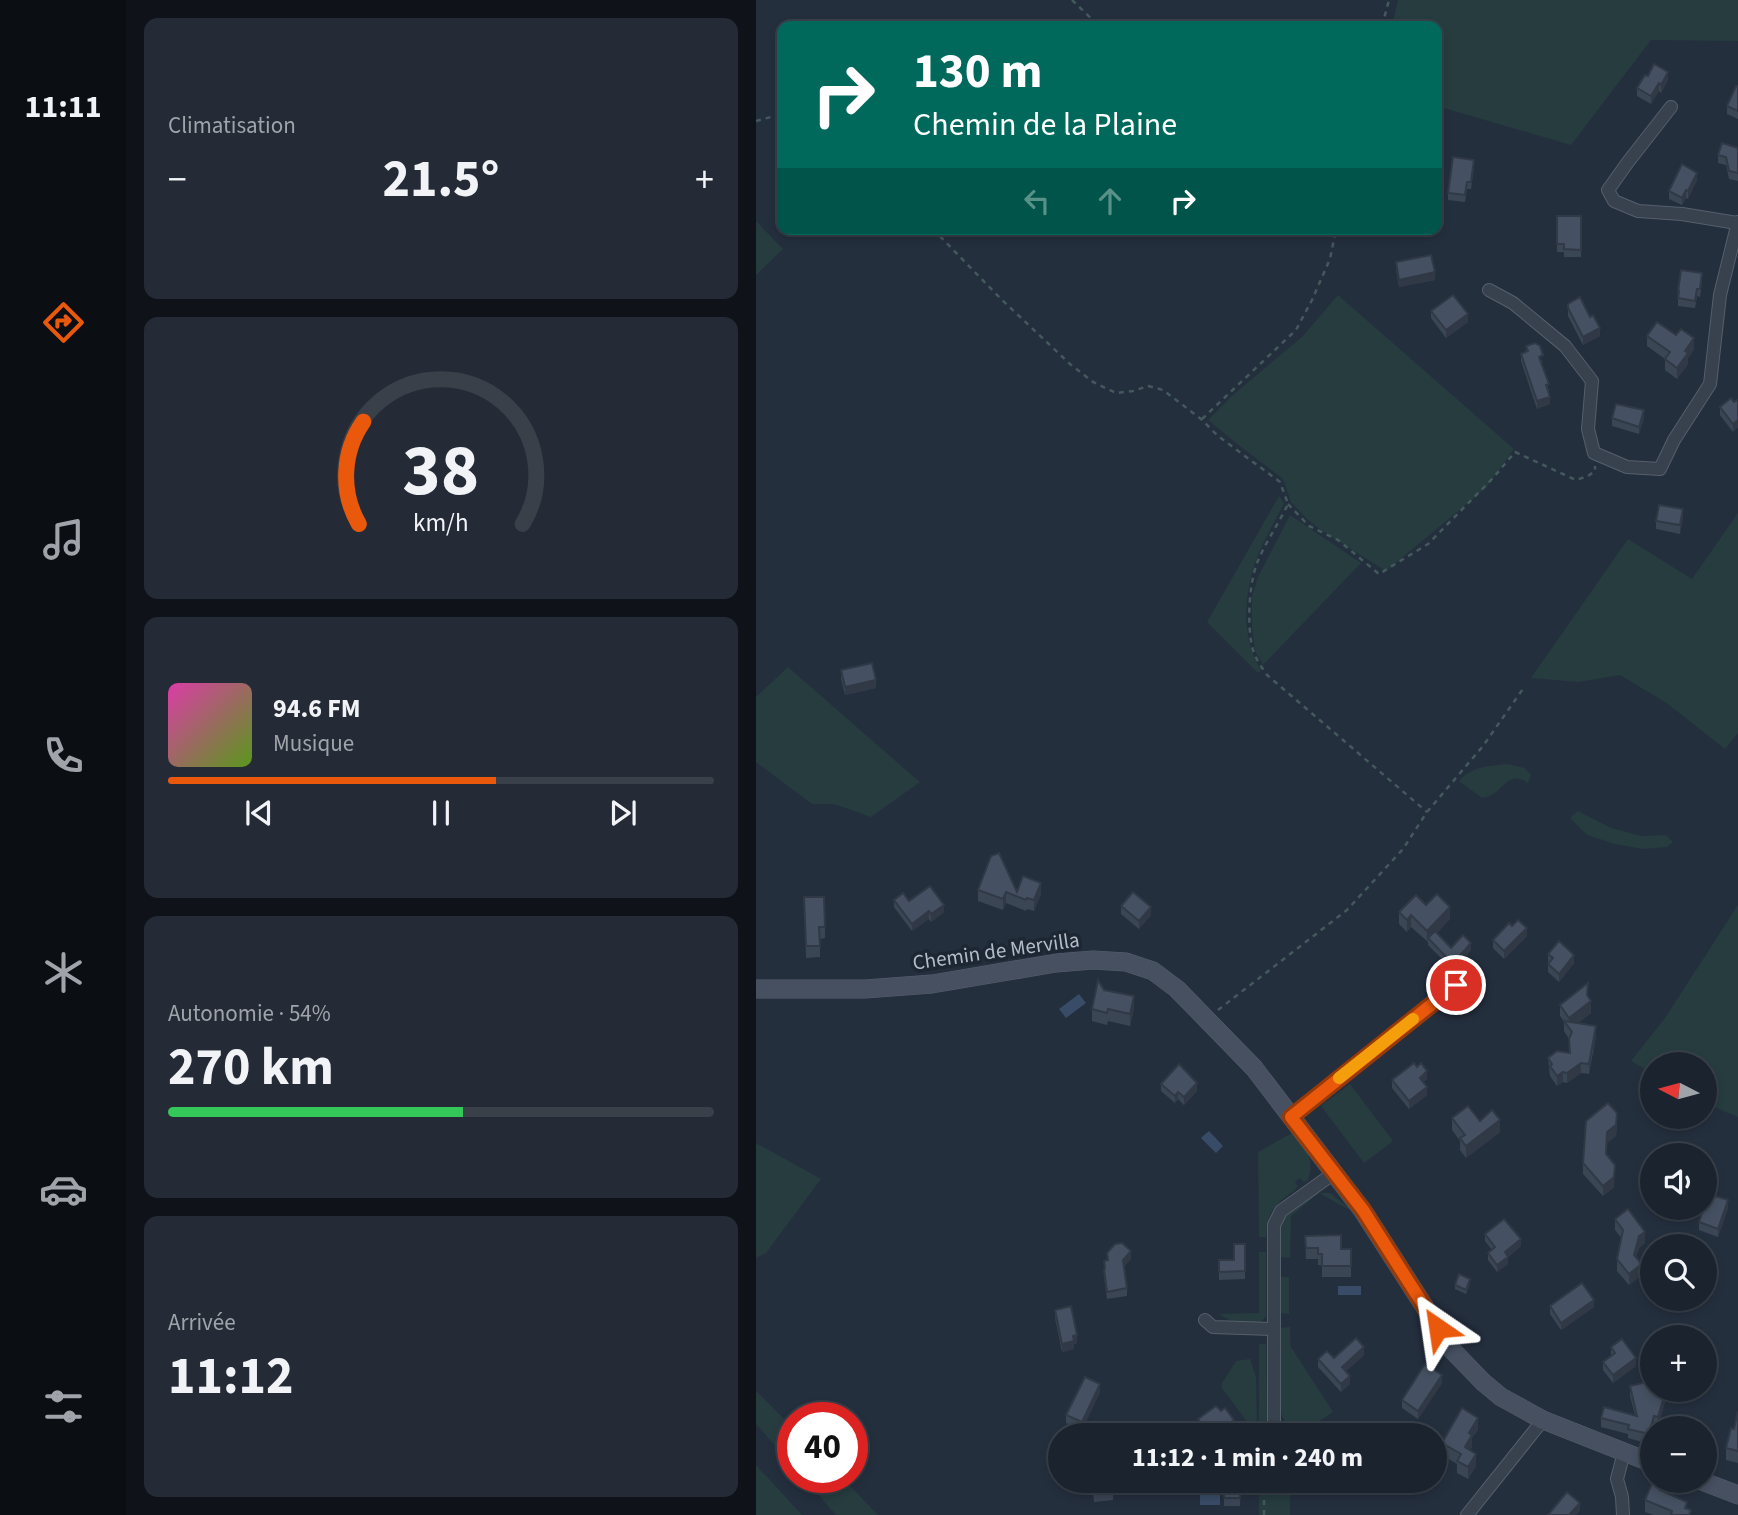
<!DOCTYPE html>
<html lang="fr">
<meta charset="utf-8">
<style>
:root{--surface:#1b232e;--page:#242b36;--text:#f1f3f6;--muted:#a0a4aa;--line:#39404a;--accent:#ea580c}
body{margin:0;font-family:"Source Sans 3",sans-serif;background:var(--page);color:var(--text);height:100vh;display:flex;flex-direction:column;font-size:26px;white-space:nowrap}
*{box-sizing:border-box;margin:0}
p{font-size:23px;color:var(--muted)}
.icon{flex:none;width:38px;height:38px;fill:none;stroke:currentColor;stroke-width:2;stroke-linecap:round;stroke-linejoin:round}
.map{position:relative;flex:1;overflow:hidden}
.drawer{display:flex;flex-direction:column;gap:18px;padding:18px;background:#0f1319;width:630px}
.drawer>*{flex:none}
.guide{position:absolute;left:21px;top:21px;width:665px;height:214px;border-radius:14px;box-shadow:0 4px 10px #0003,0 0 0 2px var(--line);background:#00695c;color:#fff;overflow:hidden}
.needle{width:46px;rotate:276deg}
.fabs{position:absolute;left:884px;top:1052px;display:grid;gap:14px}
.fabs a{display:grid;place-items:center;width:77px;height:77px;border-radius:50%;background:var(--surface);box-shadow:0 4px 10px #0003,0 0 0 2px var(--line);font-size:35px}
.speed{position:absolute;left:21px;top:1402px;display:flex;gap:14px;font-size:35px;font-weight:700;text-align:center}
.speed>*{display:grid;place-content:center;width:91px;height:91px;border-radius:50%;background:var(--surface);box-shadow:0 4px 10px #0003,0 0 0 2px var(--line);line-height:1}
.speed .limit{border:10px solid #d22;background:#fff;color:#111}
.pin{position:absolute;display:grid;place-items:center;width:60px;height:60px;color:#fff;margin:-30px;border:4px solid #fff;border-radius:50%;box-shadow:0 2px 7px #0007}
.me{position:absolute;width:77px;margin:-38px;rotate:328deg;stroke-linejoin:round;filter:drop-shadow(0 0 5px #0008)}
.turn{display:flex;align-items:center;gap:24px;height:147px;padding:0 21px;font-size:32px}
.turn .icon{width:91px;height:91px;stroke-width:2.5}
.turn b{display:block;font-size:49px;line-height:60px}
.lanes{display:flex;align-items:center;height:66px;padding:0 21px;background:#0003;justify-content:center;gap:35px;direction:ltr}
.lanes .off{opacity:.35}
.big{font-size:52px;font-weight:700;line-height:1.1}
.drawer .widget{flex:1;display:flex;flex-direction:column;justify-content:center;gap:10px;min-width:0;padding:0 24px;border-radius:14px;background:var(--page)}
.drawer .dial{align-items:center;gap:0}
.dial svg{height:182px;overflow:visible;fill:none;stroke:var(--line);stroke-width:7;stroke-linecap:round;text-anchor:middle}
.dial text{fill:var(--text);stroke:none}
.song{display:flex;align-items:center;gap:21px}
.cover{width:84px;height:84px;border-radius:10px;background:linear-gradient(135deg,hsl(320 70% 55%),hsl(90 70% 35%))}
.played{height:7px;border-radius:4px;background:linear-gradient(90deg,var(--accent) 60%,var(--line) 60%)}
.keys{display:flex;justify-content:space-around;direction:ltr}
.heat{display:flex;justify-content:space-between;align-items:center;font-size:38px;direction:ltr}
.charge{height:10px;border-radius:5px;background:linear-gradient(90deg,#34c759 54%,var(--line) 0)}
.trip{position:absolute;left:292px;top:1423px;width:399px;height:70px;border-radius:35px;background:var(--surface);box-shadow:0 4px 10px #0003,0 0 0 2px var(--line);font-weight:700;line-height:70px;text-align:center}
main{display:flex;flex:1;min-height:0}
.tab-bar{display:flex;flex-direction:column;width:126px;justify-content:space-around;align-items:center;background:#0b0e12;color:var(--muted)}
.tab-bar .icon{width:49px;height:49px}
.tab-bar .on{color:var(--accent)}
.tab-bar b{font-size:32px;color:var(--text)}
.map>svg:first-child{display:block}
.green{fill:#263c3f}
.water{fill:#394c67}
.lines{fill:none;stroke-linecap:round;stroke-linejoin:round}
.street-casing{stroke:#565f6c;stroke-width:14}
.secondary-casing{stroke:#565f6c;stroke-width:19}
.path{stroke:#44595c;stroke-width:2.5;stroke-dasharray:5 5;stroke-linecap:butt}
.street{stroke:#38414e;stroke-width:12}
.secondary{stroke:#465061;stroke-width:18}
.wall{fill:#3b4654}
.shaded-wall{fill:#303945}
.building{fill:#455162;stroke:#303945;stroke-width:2}
.route-casing{stroke:#983908;stroke-width:18}
.route{stroke:#ea580c;stroke-width:12}
.slow{stroke:#f59e0b;stroke-width:12}
.labels{text-anchor:middle;stroke-width:7;stroke-linejoin:round;paint-order:stroke}
.street-label{font-size:21px;fill:#b4bcc9;stroke:#1d2633}
</style>
<main>
<nav class="tab-bar">
<b>11:11</b>
<svg class="icon on" aria-label="directions" viewBox="0 0 24 24"><path d="M12 3l9 9-9 9-9-9zM9 14v-3h6M13 9l2 2-2 2"/></svg>
<svg class="icon" aria-label="music" viewBox="0 0 24 24"><path d="M9 18V5l10-2v13"/><circle cx="6" cy="18" r="3"/><circle cx="16" cy="16" r="3"/></svg>
<svg class="icon" aria-label="phone" viewBox="0 0 24 24"><path d="M5 4h4l2 5-3 2q2 4 5 5l2-3 5 2v4C11 20 4 13 5 4z"/></svg>
<svg class="icon" aria-label="climate" viewBox="0 0 24 24"><path d="M12 3v18M4 7l16 10M4 17L20 7"/></svg>
<svg class="icon" aria-label="car" viewBox="0 0 24 24"><path d="M5 17H2v-5l4-1 3-4h7l3 4 3 1v5h-3M9 17h6M6 11h13"/><circle cx="7" cy="17" r="2"/><circle cx="17" cy="17" r="2"/></svg>
<svg class="icon" aria-label="filters" viewBox="0 0 24 24"><path d="M4 7h16M4 17h16"/><circle cx="9" cy="7" r="2"/><circle cx="15" cy="17" r="2"/></svg>
</nav>
<section class="drawer">
<div class="widget"><p>Climatisation</p>
<div class="heat"><a>−</a><b class="big">21.5°</b><a>+</a></div>
</div>
<div class="widget dial"><svg viewBox="0 0 100 80">
<path d="M14 69A42 42 0 1 1 86 69"/>
<path d="M14 69A42 42 0 0 1 16 24" stroke="#ea580c"/>
<text x="50" y="56" font-size="32" font-weight="700">38</text>
<text x="50" y="72" font-size="11">km/h</text>
</svg></div>
<div class="widget">
<div class="song"><i class="cover"></i><div><b>94.6 FM</b><p>Musique</p></div></div>
<div class="played"></div>
<div class="keys"><svg class="icon" aria-label="previous" viewBox="0 0 24 24"><path d="M18 5L8 12l10 7zM5 5v14"/></svg><svg class="icon" aria-label="pause" viewBox="0 0 24 24"><path d="M8 5v14M16 5v14"/></svg><svg class="icon" aria-label="next" viewBox="0 0 24 24"><path d="M6 5l10 7-10 7zM19 5v14"/></svg></div>
</div>
<div class="widget"><p>Autonomie · 54%</p><b class="big">270 km</b><div class="charge"></div></div>
<div class="widget"><p>Arrivée</p><b class="big">11:12</b></div>
</section>
<div class="map">
<svg width="982" height="1515" viewBox="0 0 982 1515">
<rect width="100%" height="100%" fill="#242f3e"/>
<g class="green">
<polygon points="642,0 982,0 982,41 895,40 815,145 681,106 681,26 636,26"/>
<polygon points="0,221 27,249 0,275"/>
<polygon points="582,295 758,449 730,488 630,571 566,531 551,519 535,502 527,479 480,443 452,420 478,394 546,337"/>
<path d="M523 496 528 503C519 522 506 542 499 563 488 597 485 638 505 670L502 673 451 622Z"/>
<polygon points="982,513 982,733 969,749 912,704 864,675 822,682 775,678 872,539 936,579"/>
<polygon points="534,515 605,563 507,665 499,651 496,628 496,596 502,577"/>
<polygon points="32,667 150,770 164,782 115,817 78,804 56,804 0,762 0,697"/>
<path d="M752 764 768 768 775 774 772 783C754 771 750 786 737 794 734 796 730 797 726 798L703 781C716 766 733 766 752 764Z"/>
<polygon points="822,811 855,828 886,836 910,835 917,842 911,847 887,849 859,844 831,835 814,818"/>
<polygon points="982,905 982,1117 949,1103 948,1064 896,1064 896,1073 875,1061 909,1018"/>
<polygon points="594,1084 637,1141 608,1163 565,1106"/>
<path d="M538 1132C550 1150 559 1158 552 1180L548 1182 544 1178 539 1182 542 1187C520 1205 512 1207 510 1237H503L502 1152Z"/>
<polygon points="0,1143 65,1179 10,1253 0,1258"/>
<polygon points="560,1190 563,1193 574,1193 593,1208 592,1209 563,1193 535,1216 534,1258 523,1257 523,1226 529,1214"/>
<polygon points="503,1252 510,1252 510,1316 503,1324 481,1324 462,1314 503,1313"/>
<polygon points="524,1277 533,1277 533,1314 524,1313"/>
<polygon points="534,1327 534,1342 535,1347 577,1412 543,1435 536,1434 527,1418 524,1409 524,1328"/>
<polygon points="503,1344 510,1344 511,1417 510,1425 503,1435"/>
<polygon points="494,1359 500,1377 501,1429 497,1430 466,1388 466,1383 480,1361"/>
<polygon points="0,1391 37,1428 37,1466 0,1424"/>
<polygon points="0,1465 46,1515 0,1515"/>
<polygon points="47,1477 85,1477 122,1515 80,1515"/>
<rect x="503" y="1481" width="31" height="34"/>
</g>
<g class="water">
<polygon points="323,994 330,1003 310,1018 303,1009"/>
<polygon points="453,1131 467,1146 460,1153 445,1138"/>
<rect x="582" y="1286" width="23" height="9"/>
<polygon points="348,1421 367,1429 364,1435 356,1435 345,1430"/>
<rect x="444" y="1495" width="20" height="10"/>
</g>
<g class="lines">
<g class="street-casing">
<g id="street">
<polyline points="915,107 872,162 852,190 858,201 882,211 926,214 981,223"/>
<polyline points="733,290 757,303 809,346 836,381 832,429 838,453 871,467 904,469 918,440 954,384 964,295 982,222"/>
<polyline points="535,1117 700,985"/>
<polyline points="449,1320 457,1327 518,1329"/>
<polyline points="518,1435 518,1225 525,1211 578,1173"/>
<polyline points="711,1515 787,1420"/>
<polyline points="867,1515 866,1497 861,1479 868,1452"/>
</g>
</g>
<g class="secondary-casing">
<g id="secondary">
<polyline points="0,989 109,989 176,984 300,963 337,960 370,962 397,971 421,989 498,1068 607,1211 697,1351 727,1382 745,1397 787,1420 896,1463"/>
<polyline points="943,1480 982,1495"/>
</g>
</g>
<g class="path">
<polyline points="316,0 343,26"/>
<polyline points="626,26 633,0"/>
<polyline points="0,121 26,114"/>
<path d="M177 229 244 298 314 364 337 382 360 393 377 391 392 386 407 390 445 419 462 436 524 482 532 504C523 523 509 543 501 563 493 585 491 622 496 646 498 657 505 666 511 675L671 812"/>
<polyline points="446,419 540,330 556,300 574,259 580,229"/>
<polyline points="532,504 553,526 582,540 623,574 672,544 737,478 759,452 820,480 832,476 839,471 839,466"/>
<polyline points="462,1010 591,910 647,849 671,812 727,746 769,686"/>
<polyline points="508,1515 508,1480"/>
</g>
<use href="#street" class="street"/>
<use href="#secondary" class="secondary"/>
</g>
<g class="wall">
<polygon points="892,76 912,80 905,93 903,91 895,104 881,96 881,88"/>
<polygon points="982,86 982,119 971,114 971,106"/>
<polygon points="982,148 982,181 973,179 970,165 962,163 962,155"/>
<polygon points="718,167 715,189 711,189 709,202 692,200 692,193"/>
<polygon points="941,180 932,199 930,198 926,205 913,199 913,191"/>
<polygon points="801,216 825,216 825,257 808,257 808,252 801,252"/>
<polygon points="640,262 679,280 643,287 640,269"/>
<polygon points="946,280 944,297 941,296 939,308 922,306 922,291"/>
<polygon points="812,308 834,317 844,336 827,345 812,316"/>
<polygon points="675,311 712,322 690,338 675,318"/>
<polygon points="891,336 938,349 932,358 932,364 921,379 909,370 909,359 891,346"/>
<polygon points="770,346 787,362 785,363 793,391 794,404 781,409 765,361 765,354 770,352"/>
<polygon points="978,402 977,432 964,415 964,407"/>
<polygon points="856,418 888,418 883,434 856,426"/>
<polygon points="927,517 924,534 900,529 900,521"/>
<polygon points="85,670 120,688 89,695 85,679"/>
<polygon points="222,890 261,892 285,894 278,911 271,909 270,911 250,903 247,910 222,901"/>
<polygon points="48,897 69,927 69,938 64,939 64,957 50,958"/>
<polygon points="138,900 153,901 188,912 175,922 173,919 156,931 138,907"/>
<polygon points="670,905 694,919 681,933 695,948 715,950 701,966 698,963 694,967 672,945 672,942 655,927 651,932 643,924 643,912"/>
<polygon points="365,906 395,915 383,929 365,914"/>
<polygon points="771,936 748,959 737,948 737,940"/>
<polygon points="792,954 818,963 803,982 792,972"/>
<polygon points="832,997 835,1013 822,1023 840,1036 833,1074 825,1073 811,1083 807,1082 801,1086 794,1076 792,1058 813,1053 813,1039 808,1031 808,1021 804,1016 804,1005"/>
<polygon points="378,1008 374,1026 352,1021 351,1025 336,1021 336,1009"/>
<polygon points="671,1079 667,1082 671,1095 653,1109 636,1088 636,1080"/>
<polygon points="405,1084 441,1091 428,1105 422,1099 419,1103 405,1091"/>
<polygon points="696,1118 724,1121 744,1132 710,1158 704,1150 704,1141 696,1130"/>
<polygon points="861,1124 860,1136 851,1143 851,1155 858,1187 847,1196 827,1174 827,1163"/>
<polygon points="972,1208 962,1237 943,1230 943,1222"/>
<polygon points="859,1219 889,1243 883,1248 880,1257 886,1275 873,1285 861,1271 861,1259 866,1239 859,1230"/>
<polygon points="729,1234 765,1246 752,1257 752,1264 741,1272 732,1260 732,1253 736,1250 729,1241"/>
<polygon points="549,1236 585,1249 595,1249 595,1277 566,1277 566,1265 562,1265 562,1259 550,1259"/>
<polygon points="489,1244 489,1279 463,1280 463,1260 478,1260"/>
<polygon points="351,1253 375,1259 368,1266 371,1288 371,1296 351,1299 348,1278 348,1261 351,1260"/>
<polygon points="714,1283 710,1294 699,1289 699,1285"/>
<polygon points="794,1306 838,1307 805,1330 794,1314"/>
<polygon points="299,1310 321,1343 318,1344 318,1349 306,1352 299,1318"/>
<polygon points="855,1347 880,1366 857,1383 847,1370 847,1362 855,1356"/>
<polygon points="608,1355 590,1371 594,1384 585,1392 562,1367 562,1359"/>
<polygon points="686,1383 662,1419 646,1408 646,1400"/>
<polygon points="874,1386 911,1390 911,1395 902,1426 898,1425 893,1444 872,1438 872,1434 845,1427 845,1418 879,1415 874,1396"/>
<polygon points="344,1392 326,1430 310,1423 310,1415"/>
<polygon points="465,1411 478,1428 468,1435 447,1435 442,1427 442,1419"/>
<polygon points="982,1411 982,1463 970,1460 970,1448 978,1429"/>
<polygon points="722,1430 716,1438 716,1447 714,1450 720,1466 712,1479 701,1473 701,1464 686,1455 686,1443"/>
<polygon points="336,1480 365,1480 365,1482 357,1492 357,1500 338,1502"/>
<polygon points="602,1480 637,1480 637,1491 627,1492 624,1488 606,1488 602,1485"/>
<polygon points="468,1482 485,1482 484,1506 468,1506"/>
<polygon points="907,1491 935,1515 897,1515 889,1512 889,1500"/>
</g>
<g class="shaded-wall">
<polygon points="912,72 912,80 905,93 905,85"/>
<polygon points="903,83 903,91 895,104 895,96"/>
<polygon points="941,173 941,180 932,199 932,191"/>
<polygon points="930,190 930,198 926,205 926,198"/>
<polygon points="679,272 679,280 643,287 643,280"/>
<polygon points="712,314 712,322 690,338 690,330"/>
<polygon points="844,328 844,336 827,345 827,337"/>
<polygon points="938,338 938,349 932,358 932,364 921,379 921,368 929,351"/>
<polygon points="794,397 794,404 781,409 781,401"/>
<polygon points="888,410 888,418 883,434 883,427"/>
<polygon points="982,420 982,428 977,432 977,424"/>
<polygon points="927,509 927,517 924,534 924,525"/>
<polygon points="120,680 120,688 89,695 89,687"/>
<polygon points="285,883 285,894 278,911 278,900"/>
<polygon points="250,892 250,903 247,910 247,899"/>
<polygon points="188,905 188,912 175,922 175,914"/>
<polygon points="395,907 395,915 383,929 383,921"/>
<polygon points="694,907 694,919 674,940 672,938 671,943 671,931"/>
<polygon points="173,911 173,919 156,931 156,924"/>
<polygon points="655,915 655,927 651,932 651,920"/>
<polygon points="771,928 771,936 748,959 748,951"/>
<polygon points="715,943 715,950 701,966 701,959"/>
<polygon points="818,955 818,963 803,982 803,974"/>
<polygon points="698,957 698,963 694,967 694,961"/>
<polygon points="832,983 831,1004 835,1001 835,1013 813,1030 813,1018 831,995"/>
<polygon points="378,996 378,1008 374,1026 374,1014"/>
<polygon points="840,1026 840,1036 837,1057 837,1047"/>
<polygon points="835,1046 835,1057 833,1074 833,1064"/>
<polygon points="825,1063 825,1073 811,1083 811,1073"/>
<polygon points="671,1071 671,1079 664,1085 664,1078"/>
<polygon points="807,1072 807,1082 801,1086 801,1076"/>
<polygon points="441,1083 441,1091 428,1105 428,1097"/>
<polygon points="671,1087 671,1095 653,1109 653,1101"/>
<polygon points="422,1092 422,1099 419,1103 419,1096"/>
<polygon points="861,1113 860,1136 851,1143 850,1165 851,1132"/>
<polygon points="744,1120 744,1132 710,1158 710,1146"/>
<polygon points="859,1165 858,1187 847,1196 847,1186"/>
<polygon points="972,1200 972,1208 962,1237 962,1229"/>
<polygon points="889,1232 889,1243 883,1248 878,1266 878,1255 883,1236"/>
<polygon points="765,1239 765,1246 749,1259 749,1252"/>
<polygon points="375,1251 375,1259 367,1268 367,1260"/>
<polygon points="752,1257 752,1264 741,1272 741,1265"/>
<polygon points="886,1264 886,1275 873,1285 873,1274"/>
<polygon points="838,1300 838,1307 805,1330 805,1323"/>
<polygon points="321,1335 321,1343 318,1344 318,1349 306,1352 306,1344 317,1336"/>
<polygon points="608,1347 608,1355 586,1375 586,1367"/>
<polygon points="880,1358 880,1366 857,1383 857,1375"/>
<polygon points="686,1375 686,1383 662,1419 662,1411"/>
<polygon points="594,1376 594,1384 585,1392 585,1384"/>
<polygon points="344,1384 344,1392 326,1430 326,1422"/>
<polygon points="910,1390 911,1390 911,1395 902,1426 902,1417"/>
<polygon points="898,1416 898,1425 893,1444 893,1434"/>
<polygon points="722,1418 722,1430 716,1438 716,1447 709,1459 709,1447 713,1433"/>
<polygon points="478,1420 478,1428 468,1435 457,1435"/>
<polygon points="720,1454 720,1466 712,1479 712,1467"/>
<polygon points="356,1480 365,1480 365,1482 357,1492 355,1482"/>
<polygon points="824,1503 824,1511 820,1515 813,1515"/>
</g>
<g class="building">
<polygon points="898,64 912,72 905,85 903,83 895,96 881,88 889,75 892,76"/>
<polygon points="980,86 982,86 982,111 971,106"/>
<polygon points="966,143 982,148 982,173 973,171 970,157 962,155"/>
<polygon points="697,157 718,160 715,182 711,182 709,195 692,193"/>
<polygon points="926,164 941,173 932,191 930,190 926,198 913,191"/>
<polygon points="801,216 825,216 825,250 808,249 808,244 801,244"/>
<polygon points="675,255 679,272 643,280 640,262"/>
<polygon points="925,270 946,273 944,289 941,289 939,301 922,298 923,291 922,291"/>
<polygon points="697,295 712,314 690,330 675,311"/>
<polygon points="824,297 834,317 837,315 844,328 827,337 812,308 812,304"/>
<polygon points="901,322 920,335 925,329 938,338 929,351 932,353 921,368 909,359 914,352 891,336"/>
<polygon points="779,343 784,346 787,355 783,357 793,384 790,385 794,397 781,401 765,354 772,351 770,346"/>
<polygon points="975,398 978,402 981,400 982,401 982,420 977,424 964,407"/>
<polygon points="860,404 888,410 883,427 856,418"/>
<polygon points="903,505 927,509 924,525 900,521"/>
<polygon points="116,663 120,680 89,687 85,670"/>
<polygon points="243,853 261,892 267,876 285,883 278,900 271,898 270,900 250,892 247,899 222,890 235,856"/>
<polygon points="174,886 188,905 175,914 173,911 156,924 138,900 147,893 153,901"/>
<polygon points="377,892 395,907 383,921 365,906"/>
<polygon points="681,894 694,907 671,931 655,915 651,920 643,912 660,895 670,905"/>
<polygon points="48,897 68,897 69,927 63,927 64,946 50,946"/>
<polygon points="762,920 771,928 748,951 737,940 753,923 756,926"/>
<polygon points="679,931 695,948 707,935 715,943 701,959 698,957 694,961 672,938"/>
<polygon points="803,941 818,955 803,974 792,964 797,958 792,954"/>
<polygon points="342,980 348,990 378,996 374,1014 352,1009 351,1013 336,1009"/>
<polygon points="832,983 831,995 835,1001 813,1018 804,1005"/>
<polygon points="808,1021 840,1026 833,1064 825,1063 811,1073 807,1072 801,1076 794,1066 796,1064 792,1058 801,1051 814,1053 813,1039 816,1032"/>
<polygon points="658,1063 661,1067 665,1063 671,1071 664,1078 671,1087 653,1101 636,1080"/>
<polygon points="423,1064 441,1083 428,1097 422,1092 419,1096 405,1084"/>
<polygon points="852,1103 861,1113 860,1125 851,1132 850,1154 859,1165 858,1177 847,1186 827,1163 830,1121"/>
<polygon points="712,1106 724,1121 736,1110 744,1120 710,1146 704,1138 709,1135 696,1118"/>
<polygon points="952,1194 972,1200 962,1229 943,1222"/>
<polygon points="872,1209 889,1232 883,1236 878,1255 886,1264 873,1274 861,1259 867,1230 859,1219"/>
<polygon points="748,1219 765,1239 749,1252 752,1257 741,1265 732,1253 739,1247 729,1234"/>
<polygon points="585,1235 585,1249 595,1249 595,1266 566,1266 566,1254 562,1254 562,1248 550,1248 549,1236"/>
<polygon points="366,1243 375,1251 367,1260 371,1288 351,1292 348,1270 349,1268 348,1261 352,1260 351,1253 359,1244"/>
<polygon points="478,1244 489,1244 489,1271 463,1272 463,1260 478,1260"/>
<polygon points="703,1274 714,1279 710,1290 699,1285"/>
<polygon points="826,1283 838,1300 805,1323 794,1306"/>
<polygon points="315,1306 321,1335 317,1336 318,1341 306,1344 299,1310"/>
<polygon points="600,1338 608,1347 586,1367 594,1376 585,1384 562,1359 571,1351 578,1358"/>
<polygon points="866,1339 880,1358 857,1375 847,1362 859,1353 855,1347"/>
<polygon points="669,1364 686,1375 662,1411 646,1400"/>
<polygon points="329,1377 344,1384 326,1422 310,1415"/>
<polygon points="888,1380 896,1382 896,1390 910,1390 902,1417 898,1416 893,1434 872,1429 873,1425 845,1418 848,1407 881,1416 874,1386 887,1383"/>
<polygon points="460,1406 465,1411 469,1408 478,1420 457,1435 453,1435 442,1419"/>
<polygon points="706,1408 722,1418 713,1433 716,1435 709,1447 720,1454 712,1467 701,1461 705,1454 686,1443"/>
<polygon points="982,1411 982,1451 970,1448 975,1428 978,1429"/>
<polygon points="337,1480 356,1480 355,1482 357,1488 338,1490"/>
<polygon points="624,1480 637,1480 637,1483 627,1484"/>
<polygon points="897,1481 907,1484 904,1490 931,1502 929,1508 935,1510 933,1515 915,1515 916,1511 889,1500"/>
<polygon points="468,1482 485,1482 484,1498 468,1498"/>
<polygon points="811,1492 824,1503 813,1515 792,1515"/>
</g>
<g class="lines">
<g class="route-casing">
<polyline id="route" points="682,1328 607,1210 535,1117 700,985"/>
</g>
<use href="#route" class="route"/>
<polyline class="slow" points="583,1078 657,1019"/>
</g>
<g class="labels">
<g class="street-label">
<text transform="translate(240 951) rotate(-8)" y="7">Chemin de Mervilla</text>
</g>
</g>
</svg>
<div class="fabs">
<a><svg class="needle" viewBox="-14 -14 28 28"><path d="M0-13l5 13h-10z" fill="#e53935"/><path d="M0 13l5-13h-10z" fill="#a0a4aa"/></svg></a>
<a><svg class="icon" aria-label="sound" viewBox="0 0 24 24"><path d="M4 9h4l5-4v14l-5-4H4zM17 9q2 3 0 6"/></svg></a>
<a><svg class="icon" aria-label="search" viewBox="0 0 24 24"><circle cx="10" cy="10" r="6"/><path d="M15 15l6 6"/></svg></a>
<a>+</a>
<a>−</a>
</div>
<div class="speed"><div class="limit">40</div></div>
<div class="pin" style="left:700px;top:985px;background:#d93025"><svg class="icon" aria-label="arrive" viewBox="0 0 24 24"><path d="M6 21V4h12l-3 4 3 4H6"/></svg></div>
<svg class="me" style="left:682px;top:1328px" viewBox="-20 -20 40 40"><path d="M0-17L14 15 0 8-14 15z" fill="#ea580c" stroke="#fff" stroke-width="4"/></svg>
<div class="trip">11:12 · 1 min · 240 m</div>
<div class="guide">
<div class="turn"><svg class="icon" aria-label="right" viewBox="0 0 24 24"><path d="M7 20v-9h11M14 6l5 5-5 5"/></svg><div><b>130 m</b>Chemin de la Plaine</div></div>
<div class="lanes"><svg class="icon off" aria-label="left" viewBox="0 0 24 24"><path d="M17 20v-9H6M10 6l-5 5 5 5"/></svg><svg class="icon off" aria-label="ahead" viewBox="0 0 24 24"><path d="M12 20V5M6 11l6-6 6 6"/></svg><svg class="icon" aria-label="right" viewBox="0 0 24 24"><path d="M7 20v-9h11M14 6l5 5-5 5"/></svg></div>
</div>
</div>
</main>
